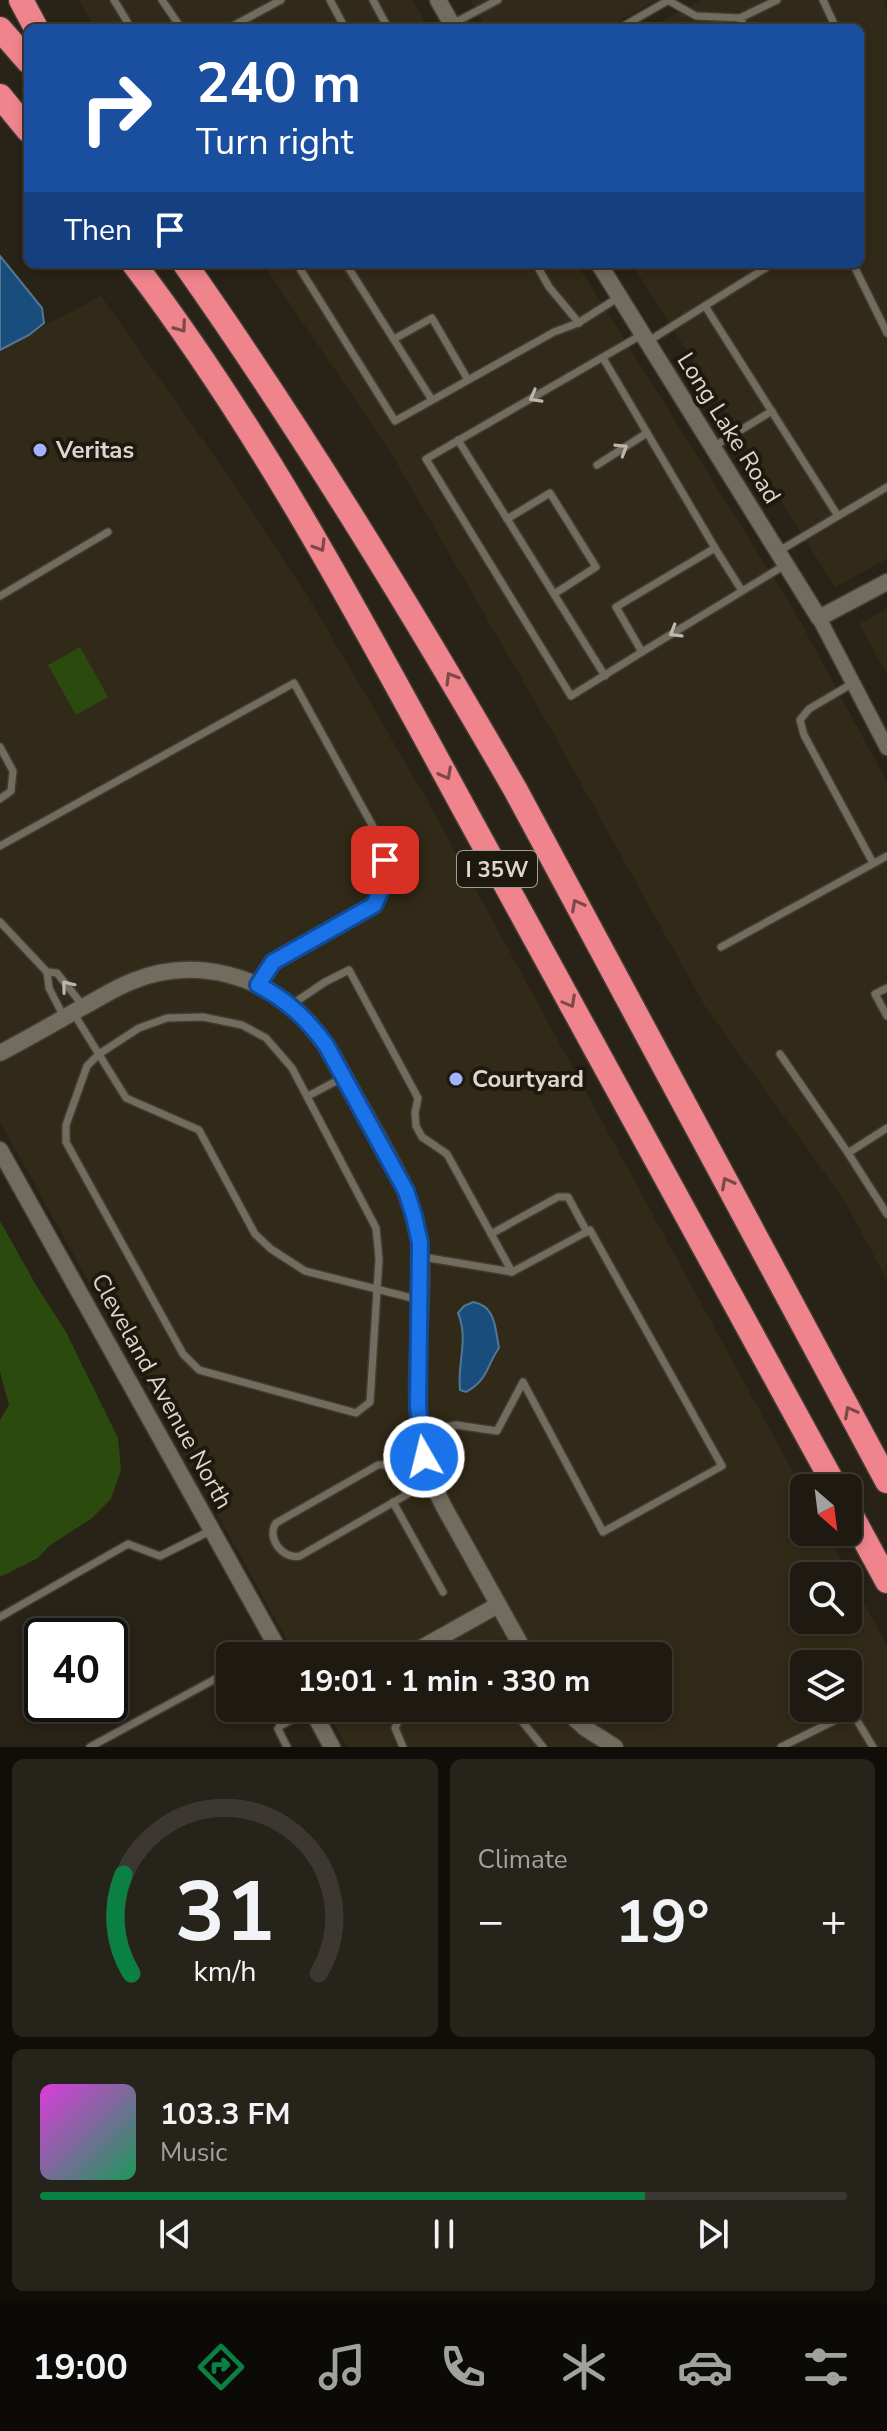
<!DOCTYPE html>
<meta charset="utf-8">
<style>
:root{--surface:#1e1a11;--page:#26231a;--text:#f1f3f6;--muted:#a1a19f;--line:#3c3831;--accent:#0b8043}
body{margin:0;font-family:"Nunito Sans",sans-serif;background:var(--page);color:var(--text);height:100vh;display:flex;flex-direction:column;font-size:30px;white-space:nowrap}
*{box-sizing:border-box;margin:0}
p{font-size:26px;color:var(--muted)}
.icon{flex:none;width:44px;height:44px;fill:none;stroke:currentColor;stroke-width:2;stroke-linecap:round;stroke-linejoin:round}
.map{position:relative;height:1747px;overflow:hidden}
.drawer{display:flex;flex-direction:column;gap:12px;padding:12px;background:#100e09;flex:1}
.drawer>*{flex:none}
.hud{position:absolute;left:24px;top:24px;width:840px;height:244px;border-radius:12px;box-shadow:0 4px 12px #0003,0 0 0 2px var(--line);background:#1a4fa0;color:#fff;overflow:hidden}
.needle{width:52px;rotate:152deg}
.tools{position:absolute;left:790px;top:1474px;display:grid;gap:16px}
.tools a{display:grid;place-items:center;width:72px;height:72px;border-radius:12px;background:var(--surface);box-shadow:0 4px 12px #0003,0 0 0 2px var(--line);font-size:40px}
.speed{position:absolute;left:24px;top:1618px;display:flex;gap:16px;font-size:40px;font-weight:700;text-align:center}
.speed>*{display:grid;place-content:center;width:104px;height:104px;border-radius:50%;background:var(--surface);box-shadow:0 4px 12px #0003,0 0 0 2px var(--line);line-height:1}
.speed .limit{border:4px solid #111;border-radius:12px;background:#fff;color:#111}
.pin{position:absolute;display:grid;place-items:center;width:68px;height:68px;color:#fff;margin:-34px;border-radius:16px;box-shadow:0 4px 12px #0006}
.me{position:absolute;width:88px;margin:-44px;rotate:352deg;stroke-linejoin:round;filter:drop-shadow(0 0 6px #0008)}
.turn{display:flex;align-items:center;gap:28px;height:168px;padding:0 40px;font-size:36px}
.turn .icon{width:104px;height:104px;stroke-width:2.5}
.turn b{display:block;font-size:56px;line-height:68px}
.then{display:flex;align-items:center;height:76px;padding:0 40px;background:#0003;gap:16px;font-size:30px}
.big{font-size:60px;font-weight:700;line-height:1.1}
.drawer .card{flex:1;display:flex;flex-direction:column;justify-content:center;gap:12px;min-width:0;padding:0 28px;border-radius:12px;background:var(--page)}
.drawer .dial{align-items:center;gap:0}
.dial svg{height:208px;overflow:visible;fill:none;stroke:var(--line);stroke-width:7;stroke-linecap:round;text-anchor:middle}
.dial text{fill:var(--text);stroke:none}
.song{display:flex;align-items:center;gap:24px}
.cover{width:96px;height:96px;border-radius:12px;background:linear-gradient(135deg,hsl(300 70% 55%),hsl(150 70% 35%))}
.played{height:8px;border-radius:4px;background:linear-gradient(90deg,var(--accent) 75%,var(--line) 75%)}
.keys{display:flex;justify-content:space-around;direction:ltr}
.heat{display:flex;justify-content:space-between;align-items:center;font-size:44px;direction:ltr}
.drawer .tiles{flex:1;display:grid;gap:12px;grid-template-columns:1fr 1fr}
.card:last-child{grid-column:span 2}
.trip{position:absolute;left:216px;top:1642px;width:456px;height:80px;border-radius:12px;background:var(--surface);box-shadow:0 4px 12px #0003,0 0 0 2px var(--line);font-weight:700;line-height:80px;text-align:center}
.tab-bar{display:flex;height:128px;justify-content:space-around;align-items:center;background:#0c0a07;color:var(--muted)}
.tab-bar .icon{width:56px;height:56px}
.tab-bar .active{color:var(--accent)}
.tab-bar b{font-size:36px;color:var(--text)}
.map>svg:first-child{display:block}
.built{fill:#322a18;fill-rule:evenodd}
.green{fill:#2b4a0e}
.water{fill:#194d7b;stroke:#537694;stroke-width:2}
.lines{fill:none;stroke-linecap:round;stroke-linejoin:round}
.service-casing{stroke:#413d34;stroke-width:10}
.minor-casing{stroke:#413d34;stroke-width:17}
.tertiary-casing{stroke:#413d34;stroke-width:19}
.motorway-casing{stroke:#413d34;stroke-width:27}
.service{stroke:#726c5e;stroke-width:7}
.minor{stroke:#726c5e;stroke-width:14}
.tertiary{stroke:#726c5e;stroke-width:16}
.motorway{stroke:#f0848d;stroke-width:24}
.oneway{stroke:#7c4947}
.oneway2{stroke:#bcb7ad}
.route-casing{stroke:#114b97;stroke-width:20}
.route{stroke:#1a73e8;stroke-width:14}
.poi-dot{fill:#a1b3fd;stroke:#1e190e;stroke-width:3}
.labels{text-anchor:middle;stroke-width:8;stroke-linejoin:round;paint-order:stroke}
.shield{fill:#1e190e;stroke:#a29e95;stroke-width:2}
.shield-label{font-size:22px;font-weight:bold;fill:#dbd7cf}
.street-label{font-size:24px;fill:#dbd7cf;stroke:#1e190e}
.poi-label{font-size:24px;font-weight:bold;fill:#dbd7cf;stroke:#1e190e;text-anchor:start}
</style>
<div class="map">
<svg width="887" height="1747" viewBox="0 0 887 1747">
<rect width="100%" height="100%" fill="#282217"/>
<g class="built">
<polygon points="79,0 413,0 428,28 95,28"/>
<polygon points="470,0 657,0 606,28 486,28"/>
<polygon points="701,0 884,0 887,11 887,559 835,587 632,264 860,264 860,28 649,28"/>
<polygon points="263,264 577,264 794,610 887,782 887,1280 844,1200 706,1008 553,733 391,453"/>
<path d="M101 296 232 481 313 605 377 714 426 798 804 1492V1532H826L887 1646V1747H347L325 1708H658V1656H296L0 1122V349ZM804 1576H848V1620H804ZM804 1664H848V1708H804Z"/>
<polygon points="887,609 887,674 859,624"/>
</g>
<g class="green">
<polygon points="80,647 108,697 76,715 48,665"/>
<polygon points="0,1221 36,1285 66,1332 118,1438 121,1470 111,1499 91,1519 49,1546 38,1558 0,1577 0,1420 9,1405 0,1372"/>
</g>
<g class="water">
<polygon points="0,256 42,308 44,323 29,335 0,350"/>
<path d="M473 1302C496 1306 495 1328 499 1348 486 1366 489 1379 466 1392L460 1390C457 1363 469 1340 458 1313L464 1306Z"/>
</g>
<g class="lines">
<g class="service-casing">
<g id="service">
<polyline points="114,0 131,28"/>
<polyline points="162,0 181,28"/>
<polyline points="330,0 345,28"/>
<polyline points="373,0 388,28"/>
<polyline points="823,0 836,28"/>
<polyline points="669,1 696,16 740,18 745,28"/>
<polyline points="740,18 777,0"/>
<polyline points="452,24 498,0"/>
<polyline points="229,28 281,0"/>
<polyline points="620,28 669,0"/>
<polyline points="297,264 395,421 554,332 578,323 619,297"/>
<polyline points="346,264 432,400"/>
<polyline points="536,264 549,287 579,323"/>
<polyline points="853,264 887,333"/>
<polyline points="705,306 838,516"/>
<polyline points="394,339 432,318 468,380"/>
<polyline points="647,342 772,264"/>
<polyline points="603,358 715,548"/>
<polyline points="458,440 605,676"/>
<polyline points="713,447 772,411"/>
<polyline points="597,465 647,433"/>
<polyline points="507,519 550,493 596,567 554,594"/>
<polyline points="779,551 887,487"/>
<polyline points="742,591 715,548 616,607 642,652 785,565"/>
<polyline points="0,596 108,532"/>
<polyline points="642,652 571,696 426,459 643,334"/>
<polyline points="853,683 809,709 800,720 804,735 873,863"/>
<polyline points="0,747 13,771 11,791 0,799"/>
<polyline points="0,846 294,683 382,843 387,877 374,905 273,962 258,985"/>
<polyline points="0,922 47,972 49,988 64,1017"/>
<polyline points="721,947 887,856"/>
<polyline points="47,972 57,973 84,1007"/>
<polyline points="887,988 875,994 887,1016"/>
<polyline points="291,1005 325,982 349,970 418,1098 415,1113 416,1126 422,1137 447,1154 512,1272 423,1257"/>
<polyline points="74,1014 126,1098 199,1130 255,1234 271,1249 305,1271 420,1300"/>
<polygon points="203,1017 242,1025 266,1038 292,1068 376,1228 379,1259 370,1402 356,1413 199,1370 183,1354 66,1142 66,1125 87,1066 99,1054 139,1028 167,1018"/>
<polyline points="780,1054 848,1153 887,1128"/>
<polyline points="308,1096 344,1077"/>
<polyline points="848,1153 887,1214"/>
<polyline points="491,1234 558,1197 568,1197 587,1232"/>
<polyline points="421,1432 456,1425 497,1431 523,1382 603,1532 722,1466 590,1230 512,1272"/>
<path d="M407 1494C400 1481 395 1463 378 1465L276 1523C266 1537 282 1560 300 1556L420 1487 431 1480"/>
<polyline points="393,1502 443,1592"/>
<polyline points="0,1617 128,1544 160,1556 210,1531"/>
<polyline points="258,1656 276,1646"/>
<polyline points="511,1708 543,1747"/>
<polyline points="90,1747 230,1671"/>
<polyline points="287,1747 278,1729 280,1726 311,1709"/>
<polyline points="403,1747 395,1728 402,1712 410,1708"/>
<polyline points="781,1747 852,1712 873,1747"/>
</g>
</g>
<g class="minor-casing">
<polyline id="minor" points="819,618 887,748"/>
</g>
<g class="tertiary-casing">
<g id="tertiary">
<polyline points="438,0 454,28"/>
<polyline points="599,264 819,618 887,582"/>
<path d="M0 1053C27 1039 53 1024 79 1009 97 1000 114 988 133 981 195 956 266 975 310 1024 330 1046 343 1075 358 1101 383 1146 414 1192 420 1245 426 1314 408 1387 424 1456 428 1474 436 1491 444 1507L527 1656"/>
<polyline points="0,1150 282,1656"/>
<polyline points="407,1656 498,1605"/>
<polyline points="311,1708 332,1747"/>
<polyline points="563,1708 585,1728 615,1747"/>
</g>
</g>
<g class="motorway-casing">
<g id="motorway">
<polyline points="21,0 36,28"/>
<polyline points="0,29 28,61"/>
<polyline points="0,96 28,130"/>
<path d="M134 264C265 436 365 627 468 816 591 1040 714 1264 836 1488"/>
<path d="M185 264C304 433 412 610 515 789L887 1481"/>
<polyline points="848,1509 887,1581"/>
</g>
</g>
<use href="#service" class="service"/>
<use href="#minor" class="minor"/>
<use href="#tertiary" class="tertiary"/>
<use href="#motorway" class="motorway"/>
</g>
<defs><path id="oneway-chevron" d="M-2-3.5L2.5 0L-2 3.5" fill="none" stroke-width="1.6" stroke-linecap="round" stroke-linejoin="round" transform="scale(2)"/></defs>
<g class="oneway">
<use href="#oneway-chevron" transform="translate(181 327) rotate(54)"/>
<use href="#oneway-chevron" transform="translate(320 546) rotate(59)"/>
<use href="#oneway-chevron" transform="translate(451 678) rotate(-121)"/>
<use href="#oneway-chevron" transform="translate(446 774) rotate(62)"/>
<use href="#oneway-chevron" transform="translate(577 905) rotate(-118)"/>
<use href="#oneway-chevron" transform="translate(570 1002) rotate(61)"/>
<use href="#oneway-chevron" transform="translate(727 1183) rotate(-118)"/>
<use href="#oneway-chevron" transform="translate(850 1412) rotate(-118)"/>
</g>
<g class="oneway2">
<use href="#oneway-chevron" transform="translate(535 397) rotate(151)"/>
<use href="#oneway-chevron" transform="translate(622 449) rotate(-32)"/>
<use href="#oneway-chevron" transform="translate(675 632) rotate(149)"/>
<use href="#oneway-chevron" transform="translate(67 986) rotate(-129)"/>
</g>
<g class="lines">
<g class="route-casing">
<path id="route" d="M385 860 387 877 374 905 273 962 258 985C287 1000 307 1019 326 1045L406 1191 414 1216 420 1243 418 1407 424 1457"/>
</g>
<use href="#route" class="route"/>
</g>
<g class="poi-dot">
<circle cx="40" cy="450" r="8"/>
<circle cx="456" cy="1079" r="8"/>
</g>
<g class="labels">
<rect class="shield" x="457" y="851" width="80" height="36" rx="6"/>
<g class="shield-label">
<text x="497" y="877">I 35W</text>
</g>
<g class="street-label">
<text transform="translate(729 428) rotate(58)" y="8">Long Lake Road</text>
<text transform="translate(162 1391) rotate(61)" y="8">Cleveland Avenue North</text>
</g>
<g class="poi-label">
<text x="56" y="458">Veritas</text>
<text x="472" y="1087">Courtyard</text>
</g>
</g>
</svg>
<div class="tools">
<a><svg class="needle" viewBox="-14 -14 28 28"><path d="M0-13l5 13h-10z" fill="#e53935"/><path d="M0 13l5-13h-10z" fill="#a1a19f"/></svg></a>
<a><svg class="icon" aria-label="search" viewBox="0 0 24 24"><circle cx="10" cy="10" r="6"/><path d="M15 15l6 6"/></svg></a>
<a><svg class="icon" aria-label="layers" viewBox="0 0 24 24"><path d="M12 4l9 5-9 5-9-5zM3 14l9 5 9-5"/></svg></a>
</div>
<div class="speed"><div class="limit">40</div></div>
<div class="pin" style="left:385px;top:860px;background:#d93025"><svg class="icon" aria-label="arrive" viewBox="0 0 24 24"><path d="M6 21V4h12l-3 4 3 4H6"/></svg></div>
<svg class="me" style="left:424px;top:1457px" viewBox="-20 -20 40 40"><circle r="17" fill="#1a73e8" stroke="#fff" stroke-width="3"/><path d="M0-11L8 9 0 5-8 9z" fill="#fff"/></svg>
<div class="trip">19:01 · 1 min · 330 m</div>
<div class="hud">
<div class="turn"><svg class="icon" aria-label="right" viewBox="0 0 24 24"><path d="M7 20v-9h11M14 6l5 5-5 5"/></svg><div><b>240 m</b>Turn right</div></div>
<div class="then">Then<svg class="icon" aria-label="arrive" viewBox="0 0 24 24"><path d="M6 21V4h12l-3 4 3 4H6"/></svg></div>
</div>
</div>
<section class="drawer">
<div class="tiles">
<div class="card dial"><svg viewBox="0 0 100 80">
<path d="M14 69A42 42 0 1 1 86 69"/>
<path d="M14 69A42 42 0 0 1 11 31" stroke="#0b8043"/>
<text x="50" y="56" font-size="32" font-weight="700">31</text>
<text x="50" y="72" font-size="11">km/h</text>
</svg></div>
<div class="card"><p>Climate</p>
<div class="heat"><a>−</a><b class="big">19°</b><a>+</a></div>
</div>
<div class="card">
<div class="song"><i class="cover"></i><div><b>103.3 FM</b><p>Music</p></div></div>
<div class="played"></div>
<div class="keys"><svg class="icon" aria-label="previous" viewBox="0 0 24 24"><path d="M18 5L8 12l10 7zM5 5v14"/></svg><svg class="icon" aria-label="pause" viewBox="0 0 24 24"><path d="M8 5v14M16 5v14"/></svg><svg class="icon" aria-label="next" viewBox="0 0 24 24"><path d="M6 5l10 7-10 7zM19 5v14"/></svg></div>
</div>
</div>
</section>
<nav class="tab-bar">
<b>19:00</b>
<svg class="icon active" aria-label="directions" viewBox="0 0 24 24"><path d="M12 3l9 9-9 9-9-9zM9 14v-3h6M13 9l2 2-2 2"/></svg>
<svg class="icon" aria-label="music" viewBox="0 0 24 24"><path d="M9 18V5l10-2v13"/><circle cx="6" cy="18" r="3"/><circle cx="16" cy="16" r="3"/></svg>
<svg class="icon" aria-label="phone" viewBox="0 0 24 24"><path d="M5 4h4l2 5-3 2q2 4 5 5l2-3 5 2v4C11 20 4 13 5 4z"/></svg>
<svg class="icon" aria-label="climate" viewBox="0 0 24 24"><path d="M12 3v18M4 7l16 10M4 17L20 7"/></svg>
<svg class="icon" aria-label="car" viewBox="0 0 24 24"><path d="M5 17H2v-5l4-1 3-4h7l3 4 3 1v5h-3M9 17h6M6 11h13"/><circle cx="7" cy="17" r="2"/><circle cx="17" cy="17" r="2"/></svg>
<svg class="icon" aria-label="filters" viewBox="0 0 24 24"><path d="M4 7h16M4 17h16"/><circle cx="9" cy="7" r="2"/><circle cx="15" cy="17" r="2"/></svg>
</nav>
